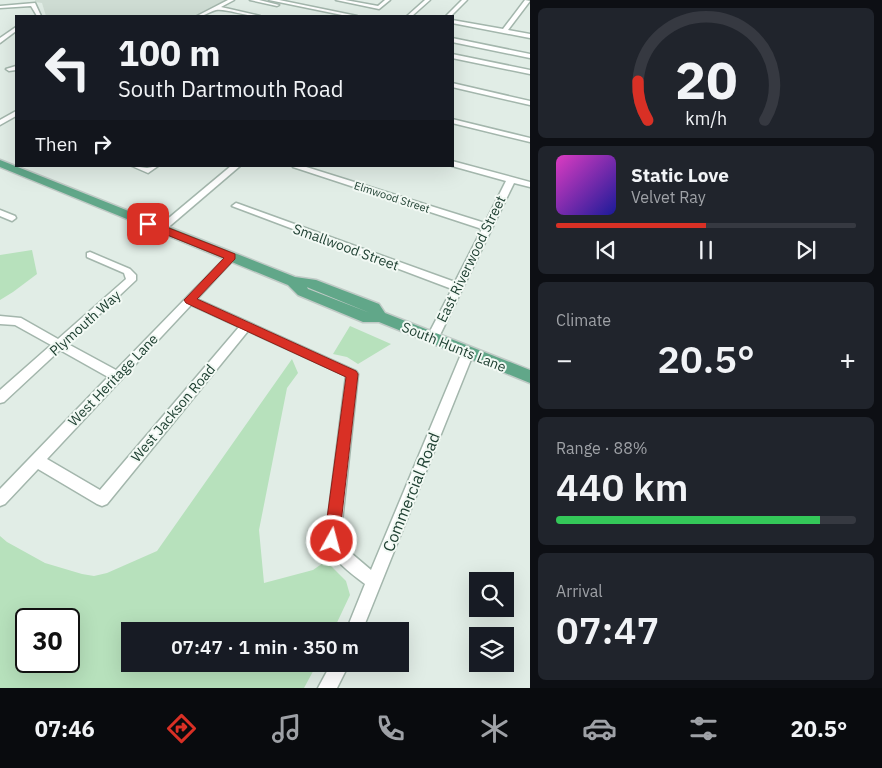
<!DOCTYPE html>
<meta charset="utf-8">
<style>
:root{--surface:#171b24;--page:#20242c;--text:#f1f3f6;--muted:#9ea1a6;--line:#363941;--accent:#d93025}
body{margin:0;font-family:"IBM Plex Sans",sans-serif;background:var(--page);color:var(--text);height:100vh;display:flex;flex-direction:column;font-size:19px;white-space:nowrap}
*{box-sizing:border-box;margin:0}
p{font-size:16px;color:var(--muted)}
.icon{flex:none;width:28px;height:28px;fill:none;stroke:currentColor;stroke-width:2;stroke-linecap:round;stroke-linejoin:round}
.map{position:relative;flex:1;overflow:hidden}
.side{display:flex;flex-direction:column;gap:8px;padding:8px;background:#0d0f14;width:352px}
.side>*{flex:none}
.guide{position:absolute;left:15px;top:15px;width:439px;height:152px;border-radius:0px;box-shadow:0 5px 20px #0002;background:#171b24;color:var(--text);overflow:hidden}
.tools{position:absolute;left:469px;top:572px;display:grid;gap:10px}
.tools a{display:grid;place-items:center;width:45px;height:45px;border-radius:0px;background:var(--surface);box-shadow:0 5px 20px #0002;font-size:25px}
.speed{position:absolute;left:15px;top:608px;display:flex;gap:10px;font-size:25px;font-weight:700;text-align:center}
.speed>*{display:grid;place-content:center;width:65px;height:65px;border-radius:50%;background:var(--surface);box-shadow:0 5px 20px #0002;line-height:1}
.speed .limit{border:2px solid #111;border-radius:8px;background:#fff;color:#111}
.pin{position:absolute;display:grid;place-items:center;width:42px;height:42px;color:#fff;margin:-21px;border-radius:10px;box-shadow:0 2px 8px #0006}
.me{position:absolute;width:55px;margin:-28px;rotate:7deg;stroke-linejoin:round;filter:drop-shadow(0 0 4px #0008)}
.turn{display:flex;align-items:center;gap:18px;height:105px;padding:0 20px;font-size:22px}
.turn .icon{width:65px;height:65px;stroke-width:2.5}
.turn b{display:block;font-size:35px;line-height:42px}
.then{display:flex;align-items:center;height:48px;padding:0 20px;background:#0003;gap:10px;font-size:19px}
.big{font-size:38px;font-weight:600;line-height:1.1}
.side .tile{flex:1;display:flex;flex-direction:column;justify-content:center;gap:8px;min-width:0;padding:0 18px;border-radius:8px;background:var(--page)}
.side .dial{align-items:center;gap:0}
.dial svg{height:130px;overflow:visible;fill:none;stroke:var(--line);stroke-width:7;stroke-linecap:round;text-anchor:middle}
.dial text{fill:var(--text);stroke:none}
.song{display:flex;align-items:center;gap:15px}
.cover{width:60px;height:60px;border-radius:8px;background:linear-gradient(135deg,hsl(310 70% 55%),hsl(240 70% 35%))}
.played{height:5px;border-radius:2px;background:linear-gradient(90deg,var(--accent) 50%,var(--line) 50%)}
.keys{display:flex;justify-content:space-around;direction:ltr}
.heat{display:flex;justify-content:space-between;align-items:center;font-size:28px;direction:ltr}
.charge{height:8px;border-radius:4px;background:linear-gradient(90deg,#34c759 88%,var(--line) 0)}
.trip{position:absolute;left:121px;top:622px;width:288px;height:50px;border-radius:0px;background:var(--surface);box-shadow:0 5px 20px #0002;font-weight:600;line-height:50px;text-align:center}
.tab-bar{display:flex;height:80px;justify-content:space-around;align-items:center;background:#090b0e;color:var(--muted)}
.tab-bar .icon{width:35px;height:35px}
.tab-bar .on{color:var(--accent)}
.tab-bar b{font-size:22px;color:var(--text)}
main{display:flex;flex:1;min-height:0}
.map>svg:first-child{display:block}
.built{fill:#cfddd4}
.green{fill:#b7e1bc;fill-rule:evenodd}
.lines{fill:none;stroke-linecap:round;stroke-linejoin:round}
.minor-casing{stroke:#a3b6ac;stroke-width:3}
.major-casing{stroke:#c0cac6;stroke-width:3}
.minor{fill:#fff;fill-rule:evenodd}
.major{fill:#61a789;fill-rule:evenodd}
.route{fill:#d93025;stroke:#8d1f18}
.labels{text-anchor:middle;stroke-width:4;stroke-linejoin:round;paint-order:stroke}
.far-street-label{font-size:11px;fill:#1f4032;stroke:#f2f9f4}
.street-label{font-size:14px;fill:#1f4032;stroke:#f2f9f4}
.near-street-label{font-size:16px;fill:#1f4032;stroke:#f2f9f4}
</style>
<main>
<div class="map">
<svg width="530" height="688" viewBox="0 0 530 688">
<rect width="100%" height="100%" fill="#e1ede6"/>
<polygon class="built" points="35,0 226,0 195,16 46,16 42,3 35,2"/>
<g class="green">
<polygon points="32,250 37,274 13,292 0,300 0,255"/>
<polygon points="350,326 391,344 358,364 347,357 333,354"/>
<path d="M292 359 298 373 287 388 259 530 264 583 313 570 326 561 346 581 350 595 333 631H130V664H317L304 688H0V536L7 542 45 563 82 574 94 576 107 573 157 551ZM26 619H69V661H26Z"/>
</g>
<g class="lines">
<g class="minor-casing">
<g id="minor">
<path d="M228 0H234L221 7 260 16C247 17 225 8 216 10 209 12 205 16 197 16Z"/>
<polygon points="250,0 259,0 279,5 277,6"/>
<polygon points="269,0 279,0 357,16 347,16"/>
<polygon points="336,0 345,0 378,6 385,0 390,0 379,9"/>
<polygon points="425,0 430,0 412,16 407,16"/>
<polygon points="462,0 467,0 451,16 446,16"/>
<polygon points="525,0 530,1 508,30 530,34 530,38 452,23 452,20 503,29"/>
<polygon points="35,3 41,16 37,16 31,6 0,8 0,6"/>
<polygon points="16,27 16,31 0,43 0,38"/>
<polygon points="452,38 530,54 530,58 452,42"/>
<polygon points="452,54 530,70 530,74 452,58"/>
<polygon points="16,66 16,70 9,71 6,69"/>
<polygon points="452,83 530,101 530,105 452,87"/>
<polygon points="16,111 16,116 0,125 0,120"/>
<polygon points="452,119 530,138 530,142 452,123"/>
<polygon points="452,161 530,182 530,187 514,183 438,339 436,342 428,342 426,339 452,289 232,206 236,203 239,204 455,282 482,229 293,167 303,166 485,223 506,181 452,166"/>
<polygon points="132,166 147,168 158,166 148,173"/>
<polygon points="231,166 240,166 164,231 158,231 158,227"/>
<polygon points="0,210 15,216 16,218 12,221 0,216"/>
<path d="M90 252 130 269 136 275V280L68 344 116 370 228 255 231 254 236 257 234 259 197 299 356 371 358 374 340 540 351 553 371 570 462 352 464 349H472L474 352 362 631H346L365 584C349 572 333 560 325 541L346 376 248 331 107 504 102 506 97 504 38 469 5 504 0 506V489L108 377 60 350 4 402 0 403V390L51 345 15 325 0 324V316L21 318 58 339 126 279 124 273 87 257V253ZM191 305 239 327 100 490 47 459Z"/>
<polygon points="331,664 349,664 337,688 318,688"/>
</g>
</g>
<g class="major-casing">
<path id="major" d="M0 160 295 277 316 280 379 304 385 313 530 370V383L379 322H363L298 295 288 285 0 167ZM307 287 309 288 370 313 308 289Z"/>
</g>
<use href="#minor" class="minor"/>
<use href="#major" class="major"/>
</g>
<polygon class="route" points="145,221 151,221 235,254 235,259 197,299 356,371 358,374 339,541 337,546 332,548 326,546 324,541 346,377 186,303 184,300 186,298 224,258 145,226"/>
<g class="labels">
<g class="far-street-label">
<text transform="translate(392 197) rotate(18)" y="4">Elmwood Street</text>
</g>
<g class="street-label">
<text transform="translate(346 247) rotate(20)" y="5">Smallwood Street</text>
<text transform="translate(471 259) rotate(-64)" y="5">East Riverwood Street</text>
<text transform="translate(85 323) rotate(-42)" y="5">Plymouth Way</text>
<text transform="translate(454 347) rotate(22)" y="5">South Hunts Lane</text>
<text transform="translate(113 380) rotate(-46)" y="5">West Heritage Lane</text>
<text transform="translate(173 413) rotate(-50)" y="5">West Jackson Road</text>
</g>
<g class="near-street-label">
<text transform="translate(411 492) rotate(-68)" y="6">Commercial Road</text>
</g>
</g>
</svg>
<div class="tools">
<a><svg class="icon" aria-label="search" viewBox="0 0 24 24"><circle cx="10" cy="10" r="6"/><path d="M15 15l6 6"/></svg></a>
<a><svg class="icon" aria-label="layers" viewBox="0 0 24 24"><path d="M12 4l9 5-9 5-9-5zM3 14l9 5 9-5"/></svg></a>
</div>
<div class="speed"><div class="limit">30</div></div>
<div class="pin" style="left:148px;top:224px;background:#d93025"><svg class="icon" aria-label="arrive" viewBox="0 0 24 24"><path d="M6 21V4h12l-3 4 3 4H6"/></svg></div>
<svg class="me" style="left:332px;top:541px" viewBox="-20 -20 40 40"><circle r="17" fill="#d93025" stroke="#fff" stroke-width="3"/><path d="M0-11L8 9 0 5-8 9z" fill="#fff"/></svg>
<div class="trip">07:47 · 1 min · 350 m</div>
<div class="guide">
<div class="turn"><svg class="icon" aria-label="left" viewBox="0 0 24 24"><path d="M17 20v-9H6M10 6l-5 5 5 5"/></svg><div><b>100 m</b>South Dartmouth Road</div></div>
<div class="then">Then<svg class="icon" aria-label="right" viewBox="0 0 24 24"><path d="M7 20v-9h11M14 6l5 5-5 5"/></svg></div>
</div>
</div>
<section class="side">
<div class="tile dial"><svg viewBox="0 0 100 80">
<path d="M14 69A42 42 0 1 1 86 69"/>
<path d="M14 69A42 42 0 0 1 8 45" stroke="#d93025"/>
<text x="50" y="56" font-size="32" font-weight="700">20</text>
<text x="50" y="72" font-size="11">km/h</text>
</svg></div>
<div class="tile">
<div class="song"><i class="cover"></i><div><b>Static Love</b><p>Velvet Ray</p></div></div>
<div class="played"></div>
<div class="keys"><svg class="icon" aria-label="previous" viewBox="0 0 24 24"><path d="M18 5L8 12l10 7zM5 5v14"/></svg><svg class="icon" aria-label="pause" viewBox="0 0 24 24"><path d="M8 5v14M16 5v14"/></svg><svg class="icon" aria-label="next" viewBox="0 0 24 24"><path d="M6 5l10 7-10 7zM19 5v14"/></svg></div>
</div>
<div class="tile"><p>Climate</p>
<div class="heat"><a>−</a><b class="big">20.5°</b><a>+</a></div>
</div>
<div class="tile"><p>Range · 88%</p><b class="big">440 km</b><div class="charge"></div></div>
<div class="tile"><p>Arrival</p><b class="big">07:47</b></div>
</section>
</main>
<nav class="tab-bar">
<b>07:46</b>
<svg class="icon on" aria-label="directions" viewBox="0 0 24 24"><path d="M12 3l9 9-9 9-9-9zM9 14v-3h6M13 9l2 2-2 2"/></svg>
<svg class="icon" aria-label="music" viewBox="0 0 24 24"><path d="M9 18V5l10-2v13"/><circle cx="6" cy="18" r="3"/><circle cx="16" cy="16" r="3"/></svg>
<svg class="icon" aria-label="phone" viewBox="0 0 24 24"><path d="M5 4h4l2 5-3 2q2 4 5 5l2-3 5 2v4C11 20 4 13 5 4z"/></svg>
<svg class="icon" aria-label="climate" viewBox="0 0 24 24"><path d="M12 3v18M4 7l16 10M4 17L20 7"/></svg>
<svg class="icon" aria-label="car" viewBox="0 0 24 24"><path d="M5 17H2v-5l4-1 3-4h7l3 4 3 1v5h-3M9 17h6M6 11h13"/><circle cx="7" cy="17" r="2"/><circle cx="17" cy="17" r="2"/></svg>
<svg class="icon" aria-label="filters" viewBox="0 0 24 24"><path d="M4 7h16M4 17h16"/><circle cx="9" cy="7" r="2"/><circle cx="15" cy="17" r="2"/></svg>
<b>20.5°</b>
</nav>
